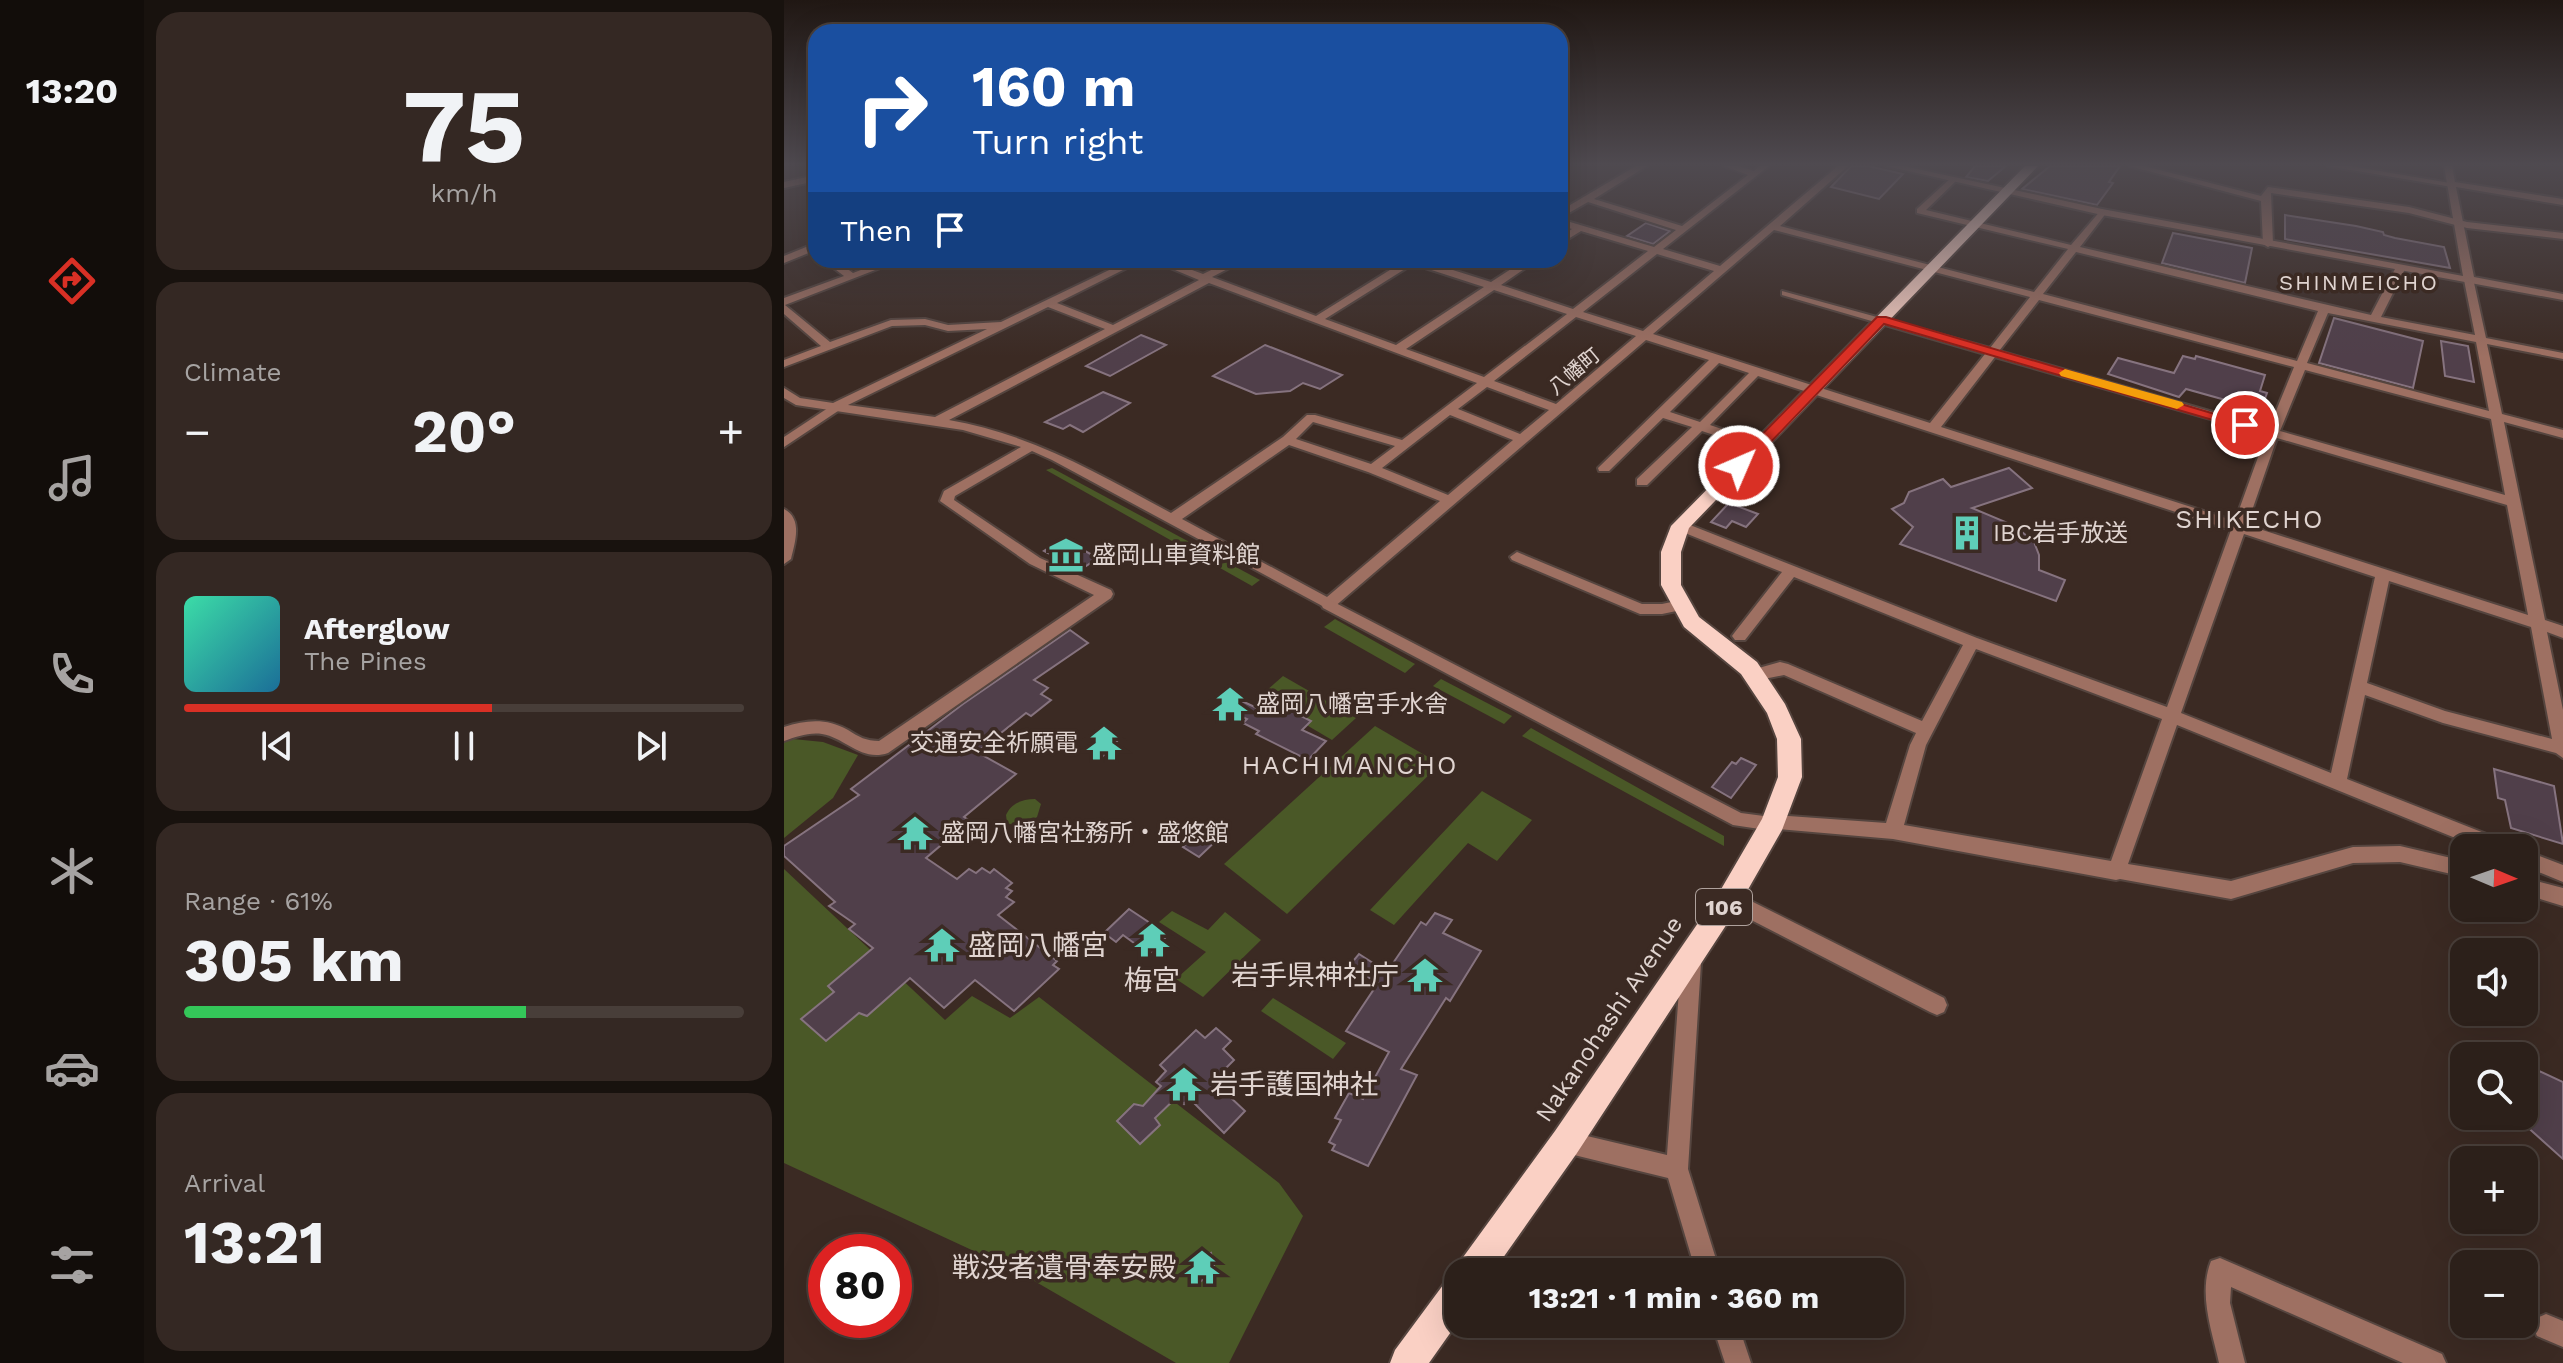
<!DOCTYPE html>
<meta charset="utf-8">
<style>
:root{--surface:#2c201a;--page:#342823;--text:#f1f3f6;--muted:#a6a3a2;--line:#483e39;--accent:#d93025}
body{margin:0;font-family:"Work Sans","Noto Sans JP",sans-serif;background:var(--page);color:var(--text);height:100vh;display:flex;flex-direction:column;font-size:30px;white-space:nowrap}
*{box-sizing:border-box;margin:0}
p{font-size:26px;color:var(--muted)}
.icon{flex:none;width:44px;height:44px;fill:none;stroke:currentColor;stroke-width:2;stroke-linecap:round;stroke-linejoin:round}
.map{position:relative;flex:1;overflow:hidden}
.sheet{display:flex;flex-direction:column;gap:12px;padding:12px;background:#18120e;width:640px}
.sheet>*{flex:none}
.guide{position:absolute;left:24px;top:24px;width:760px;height:244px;border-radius:24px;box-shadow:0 8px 32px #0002,0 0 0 2px var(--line);background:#1a4fa0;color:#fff;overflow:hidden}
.needle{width:52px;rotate:92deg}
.buttons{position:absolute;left:1666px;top:834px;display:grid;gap:16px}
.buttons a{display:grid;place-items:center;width:88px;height:88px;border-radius:16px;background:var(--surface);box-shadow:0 8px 32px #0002,0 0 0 2px var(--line);font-size:40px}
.speed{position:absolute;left:24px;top:1234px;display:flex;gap:16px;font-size:40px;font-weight:700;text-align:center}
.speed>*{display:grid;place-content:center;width:104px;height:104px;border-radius:50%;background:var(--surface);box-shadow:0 8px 32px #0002,0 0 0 2px var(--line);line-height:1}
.speed .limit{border:12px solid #d22;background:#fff;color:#111}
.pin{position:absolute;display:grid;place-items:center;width:68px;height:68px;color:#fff;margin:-34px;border:4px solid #fff;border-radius:50%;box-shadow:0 2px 8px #0007}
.me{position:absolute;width:88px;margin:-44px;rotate:45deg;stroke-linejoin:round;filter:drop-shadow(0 0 6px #0008)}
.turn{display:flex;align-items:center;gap:28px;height:168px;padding:0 32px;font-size:36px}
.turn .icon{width:104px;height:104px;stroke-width:2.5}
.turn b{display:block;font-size:56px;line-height:68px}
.then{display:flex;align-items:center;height:76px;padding:0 32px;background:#0003;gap:16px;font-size:30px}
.big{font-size:60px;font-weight:700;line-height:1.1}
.sheet .tile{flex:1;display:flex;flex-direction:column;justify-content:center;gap:12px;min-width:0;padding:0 28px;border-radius:24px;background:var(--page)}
.sheet .dial{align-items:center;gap:0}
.dial b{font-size:104px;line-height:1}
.song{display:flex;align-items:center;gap:24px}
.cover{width:96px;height:96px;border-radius:12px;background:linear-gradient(135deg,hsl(160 70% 55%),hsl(200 70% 35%))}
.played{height:8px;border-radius:4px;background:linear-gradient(90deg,var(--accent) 55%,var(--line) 55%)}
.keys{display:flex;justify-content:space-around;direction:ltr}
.heat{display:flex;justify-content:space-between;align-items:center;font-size:44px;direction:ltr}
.charge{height:12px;border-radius:6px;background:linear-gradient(90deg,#34c759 61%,var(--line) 0)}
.trip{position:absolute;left:660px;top:1258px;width:460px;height:80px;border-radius:24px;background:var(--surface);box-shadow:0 8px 32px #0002,0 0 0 2px var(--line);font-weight:700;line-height:80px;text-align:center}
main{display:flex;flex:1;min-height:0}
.menu{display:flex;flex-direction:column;width:144px;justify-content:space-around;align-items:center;background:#120d0a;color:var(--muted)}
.menu .icon{width:56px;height:56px}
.menu .active{color:var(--accent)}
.menu b{font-size:36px;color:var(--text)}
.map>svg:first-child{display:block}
.green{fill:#4a5827}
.building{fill:#503f4a;stroke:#86737f;stroke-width:2}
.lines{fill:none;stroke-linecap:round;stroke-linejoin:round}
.minor-casing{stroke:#55453f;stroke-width:4}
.tertiary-casing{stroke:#55453f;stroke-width:4}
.trunk-casing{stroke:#55453f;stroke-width:4}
.minor{fill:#9e7062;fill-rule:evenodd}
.tertiary{fill:#9e7062;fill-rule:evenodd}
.trunk{fill:#fad0c4;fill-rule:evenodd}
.route{fill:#d93025;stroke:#8d1f18;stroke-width:2}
.slow{fill:#f59e0b}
.labels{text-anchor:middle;stroke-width:7;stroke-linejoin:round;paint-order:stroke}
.far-street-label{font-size:20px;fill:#e0d4d0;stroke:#3b2a23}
.far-neighbourhood-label{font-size:22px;letter-spacing:2px;fill:#e0d4d0;stroke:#3b2a23}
.shield{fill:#3b2a23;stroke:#aea19c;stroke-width:2}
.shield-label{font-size:22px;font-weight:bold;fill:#e0d4d0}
.poi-label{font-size:24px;fill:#e0d4d0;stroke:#3b2a23;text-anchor:start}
.street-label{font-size:24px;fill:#e0d4d0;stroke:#3b2a23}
.neighbourhood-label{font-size:26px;letter-spacing:2px;fill:#e0d4d0;stroke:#3b2a23}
.near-poi-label{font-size:28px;fill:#e0d4d0;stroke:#3b2a23;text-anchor:start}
</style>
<main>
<nav class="menu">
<b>13:20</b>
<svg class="icon active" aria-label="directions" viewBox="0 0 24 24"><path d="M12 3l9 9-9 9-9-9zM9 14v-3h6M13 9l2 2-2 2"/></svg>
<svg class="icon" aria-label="music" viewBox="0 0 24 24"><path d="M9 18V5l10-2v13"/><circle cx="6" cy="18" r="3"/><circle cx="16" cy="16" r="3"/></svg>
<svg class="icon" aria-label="phone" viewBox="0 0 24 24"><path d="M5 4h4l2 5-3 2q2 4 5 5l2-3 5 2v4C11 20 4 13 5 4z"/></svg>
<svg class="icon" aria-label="climate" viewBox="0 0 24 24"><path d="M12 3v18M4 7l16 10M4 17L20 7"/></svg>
<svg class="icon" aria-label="car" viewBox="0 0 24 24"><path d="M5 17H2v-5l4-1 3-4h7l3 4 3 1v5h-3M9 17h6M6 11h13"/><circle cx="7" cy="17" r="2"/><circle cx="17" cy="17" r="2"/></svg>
<svg class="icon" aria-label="filters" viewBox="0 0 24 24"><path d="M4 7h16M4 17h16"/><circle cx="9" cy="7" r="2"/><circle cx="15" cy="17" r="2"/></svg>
</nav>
<section class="sheet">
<div class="tile dial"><b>75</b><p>km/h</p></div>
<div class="tile"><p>Climate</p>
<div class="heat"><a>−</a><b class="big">20°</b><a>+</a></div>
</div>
<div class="tile">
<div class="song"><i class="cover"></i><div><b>Afterglow</b><p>The Pines</p></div></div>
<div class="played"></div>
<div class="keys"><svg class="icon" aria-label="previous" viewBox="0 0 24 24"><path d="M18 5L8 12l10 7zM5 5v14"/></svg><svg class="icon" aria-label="pause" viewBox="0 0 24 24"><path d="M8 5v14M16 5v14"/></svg><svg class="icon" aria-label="next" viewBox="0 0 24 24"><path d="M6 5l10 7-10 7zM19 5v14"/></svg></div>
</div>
<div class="tile"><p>Range · 61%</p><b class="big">305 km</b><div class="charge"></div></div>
<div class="tile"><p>Arrival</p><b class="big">13:21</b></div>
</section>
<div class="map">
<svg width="1779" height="1363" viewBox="0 0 1779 1363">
<rect width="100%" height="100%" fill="#3b2a23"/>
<g class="green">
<polygon points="268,468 476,580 468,586 262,470"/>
<polygon points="551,619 631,664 621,673 540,627"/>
<polygon points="499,676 572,718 548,740 475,697"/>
<polygon points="657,679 728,716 720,724 649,686"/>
<polygon points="591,726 656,764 503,914 440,864"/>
<polygon points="747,728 940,836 940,846 738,736"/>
<polygon points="9,739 39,742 74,755 49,798 0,838 0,742"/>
<polygon points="698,791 748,820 713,861 684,843 610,925 586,910"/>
<path d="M251 799 257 804 253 817 237 827 223 823 222 815C227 803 239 799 251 799Z"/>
<polygon points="0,869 161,1020 188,996 226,1018 255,997 495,1183 519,1216 445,1363 392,1363 233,1271 0,1163"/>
<polygon points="388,911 424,930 441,912 477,940 419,997 392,979 422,952 375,922"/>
<polygon points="489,998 562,1043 549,1059 477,1011"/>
</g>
<g class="building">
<polygon points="1067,166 1084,166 1119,174 1095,199 1047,187"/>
<polygon points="1191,166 1222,166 1204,181 1182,177"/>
<polygon points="1266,166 1336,166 1325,182 1329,183 1313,205 1238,189"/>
<polygon points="1501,215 1572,226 1599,232 1600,235 1611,238 1660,247 1666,268 1501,239"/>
<polygon points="862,223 886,231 869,244 843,236"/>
<polygon points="1389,233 1468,248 1461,283 1378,263"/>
<polygon points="1550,318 1639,341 1629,388 1535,363"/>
<polygon points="357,335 382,345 326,376 302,366"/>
<polygon points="1657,341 1684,346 1690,382 1661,376"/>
<polygon points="481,345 558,375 536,389 519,383 506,391 472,394 429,376"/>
<polygon points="1399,356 1411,359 1412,356 1481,375 1476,391 1483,393 1477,410 1402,389 1395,397 1324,374 1334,358 1390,373"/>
<polygon points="319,392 346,403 299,432 286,425 279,429 261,422"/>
<polygon points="1225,468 1248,488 1188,508 1231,526 1250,542 1255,555 1255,570 1281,580 1272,601 1116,544 1129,527 1108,509 1120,503 1125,492 1159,479 1167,487"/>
<polygon points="945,503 974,514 962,527 948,521 942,528 927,522"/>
<polygon points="279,539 314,558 296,570 260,551"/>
<polygon points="286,630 304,643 250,680 264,688 257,694 267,700 247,716 242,713 193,752 232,774 180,817 183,819 167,832 170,834 142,858 173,879 185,869 192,873 198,868 206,873 210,869 228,883 222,888 228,891 222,897 230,902 214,915 273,961 269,965 275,969 230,1011 191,980 160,1008 126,978 83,1016 75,1013 42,1041 17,1019 50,992 44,986 89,948 65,929 71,924 45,906 51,902 0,856 0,846 75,795 67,789 179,704"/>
<polygon points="447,696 475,709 482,703 490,708 494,704 527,721 518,730 542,741 524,760 472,734 475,731 459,723 463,719 436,707"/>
<polygon points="321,733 334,740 318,757 303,748"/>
<polygon points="957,758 972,765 947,798 928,787 948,762 952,764"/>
<polygon points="1710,769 1770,786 1779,844 1727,828 1721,800 1714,798"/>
<polygon points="421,826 437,836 415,857 399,847"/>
<polygon points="345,909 384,935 365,954 339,935 332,942 320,933"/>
<polygon points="651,913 668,920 659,933 697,951 666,1001 662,998 617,1069 633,1075 584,1166 548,1150 551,1145 545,1142 557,1120 551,1118 565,1093 579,1099 605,1052 562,1031 594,983 565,966 575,954 603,972 637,922 642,925"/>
<polygon points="432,1028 447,1041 439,1049 450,1060 429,1081 461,1111 440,1133 405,1098 400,1104 393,1097 371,1118 376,1125 356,1144 333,1121 350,1104 359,1106 377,1086 372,1082 382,1071 376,1065 412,1030 421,1038"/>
<polygon points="1740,1064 1779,1082 1779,1159 1740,1124"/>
<polygon points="427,1253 430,1265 427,1274 416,1282 409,1281 405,1275 409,1261"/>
</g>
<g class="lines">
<g class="minor-casing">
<g id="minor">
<path d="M852 166H863L810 199 898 226 964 175 940 166H954L970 171 975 166H985L879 249 936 266 1054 166H1064L996 226 1250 292 1284 249 1133 213V209L1168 177 1172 180 1171 182 1142 210 1287 245 1318 209 1323 212 1296 247 1587 315 1611 269 1616 266 1621 269 1597 317 1691 335 1680 280 1689 278 1702 338 1779 353V359L1703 344 1718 414 1779 430V438L1720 422 1761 620 1779 626V638L1763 632 1779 710V758L1772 753 1659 723 1581 695 1563 779 1723 842 1725 848H1696L1393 725 1344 864 1447 881 1569 847 1616 846 1680 861V877L1616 862 1569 863 1447 899 1336 879 1332 880 1109 839 983 828 980 823 983 818 989 815 1102 823 1126 745 1132 733 1000 675 970 681 964 679 962 675 964 671 996 662 1004 664 1138 721 1179 645 1010 577 961 640H951L948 636 951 632 998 572 891 529 889 526 891 523H901L1193 638 1383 707 1447 530 974 376 926 425 979 443V449H971L918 431 863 485H853V479L908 427 879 418 825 471H815L814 468 925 360 862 340 549 608 544 609 268 460 248 451 171 496 170 500 256 558 327 590 329 594 327 598 104 753C77 762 62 738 38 734 25 732 12 737 0 741V727C23 720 42 718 64 730 75 737 82 741 95 741L310 595 246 564 156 501 160 491 237 447 179 430 12 405 0 398V388L16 398 49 403 203 329 164 331 141 325 108 326 0 367V360L37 346 0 314V298L60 276 39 260H51L69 273 103 260H117L1 305 46 342 107 320 141 319 164 325 217 322 346 260H359L273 303 329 325 415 280 367 260H381L419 274 448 260H461L428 277 532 316 622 260H637L707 282 741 260H753L717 285 789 309 864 251 797 231 776 244V237L788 229 776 225V219L870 247 892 230 804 202 776 218V211ZM990 230 1246 297 1206 348 998 291V295L1201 354 1146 423 869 334ZM1292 252 1534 311 1513 361 1259 294ZM873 254 930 271 859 331 799 312ZM629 264 700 287 612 345 541 319ZM425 283 693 383 618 440 531 415H523L499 437 387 513C315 474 247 434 165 420ZM710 290 783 314 700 377 622 349ZM1255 300 1510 367 1485 428 1215 351ZM264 307 321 329 151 417 64 405ZM1544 313 1692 342 1705 411 1523 363ZM792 317 852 336 772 404 710 381ZM1211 357 1482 435 1451 521 1157 427ZM935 363 965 373 916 422 886 412ZM1521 370 1707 419 1721 495 1496 431ZM703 387 765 410 736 434 674 409ZM666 415 729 440 664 495 598 468ZM529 422 611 446 587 464 512 439ZM1493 438 1723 505 1744 615 1463 525ZM505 445 584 472 656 501 543 597 398 519ZM1460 534 1591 577 1547 773 1397 713ZM1605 581 1747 627 1768 739 1661 711 1583 683ZM1192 649 1378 719 1327 861 1120 825 1142 745Z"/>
<polygon points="1345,166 1360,166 1477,196 1484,187 1625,207 1683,222 1779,233 1779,239 1683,228 1625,213 1487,193 1489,244 1484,247 1479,244 1477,201"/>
<polygon points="1543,166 1566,166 1672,184 1668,187"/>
<polygon points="32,175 32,181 0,188 0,182"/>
<polygon points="27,245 32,245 32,250 0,263 0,256"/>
<path d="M0 509C19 519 11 542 7 559L0 564Z"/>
<polygon points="733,552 858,604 878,604 897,600 904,605 902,609 878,614 856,614 728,560 726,557"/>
<polygon points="1740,850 1779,865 1779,882 1740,866"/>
<polygon points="1740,878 1779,888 1779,906 1740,894"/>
<polygon points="945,890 1160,998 1163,1005 1160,1012 1153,1015 1146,1012 938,905 935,899 938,893"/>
<polygon points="907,954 914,956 917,963 904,1169 936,1272 912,1272 884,1178 782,1153 774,1150 771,1142 774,1134 782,1131 883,1155 897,963 900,956"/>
<path d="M1436 1258 1658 1354 1662 1363H1619L1447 1287 1446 1303 1461 1363H1435C1428 1331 1414 1294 1427 1261Z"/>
<polygon points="1762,1314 1779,1321 1779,1347 1753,1336 1749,1327 1753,1318"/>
<polygon points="928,1324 954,1324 967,1363 941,1363"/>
</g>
</g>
<g class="tertiary-casing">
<g id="tertiary">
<polygon points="1102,166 1119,166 1318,209 1679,276 1660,166 1668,166 1671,182 1779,199 1779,205 1672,187 1690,277 1779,294 1779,300 1318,215"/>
<polygon points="50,404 56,408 54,411 0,447 0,437"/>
<polygon points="544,599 957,813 995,818 998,823 995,828 989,831 949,825 539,608 537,604 539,600"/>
</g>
</g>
<g class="trunk-casing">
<polygon id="trunk" points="1241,166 1254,166 905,528 897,552 897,585 915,617 973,662 1001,704 1017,739 1018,777 998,830 954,907 793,1153 709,1272 674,1272 674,1322 645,1363 606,1363 611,1350 662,1281 674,1276 672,1272 677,1260 771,1131 936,891 978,819 994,777 993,739 983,713 957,674 900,627 877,585 877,552 887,526"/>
</g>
<use href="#minor" class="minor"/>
<use href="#tertiary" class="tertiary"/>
<use href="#trunk" class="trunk"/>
</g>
<linearGradient id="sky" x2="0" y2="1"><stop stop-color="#201713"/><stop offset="0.46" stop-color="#4f4a50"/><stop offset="1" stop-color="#4f4a50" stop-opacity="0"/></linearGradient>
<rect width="1779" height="357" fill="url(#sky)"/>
<polygon class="route" points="1093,317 1102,317 1468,425 1456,428 1100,324 961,469 950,469 950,463"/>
<polygon class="slow" points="1281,369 1398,402 1400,405 1393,409 1277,376 1275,373"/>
<defs>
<g id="building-bare" transform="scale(2.76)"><path d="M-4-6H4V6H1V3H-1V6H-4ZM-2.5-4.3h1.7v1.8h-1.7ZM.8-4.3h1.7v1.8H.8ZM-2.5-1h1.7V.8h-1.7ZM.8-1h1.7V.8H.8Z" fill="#5eceb8" stroke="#3b2a23" stroke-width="2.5" paint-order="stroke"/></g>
<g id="museum-bare" transform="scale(2.76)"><path d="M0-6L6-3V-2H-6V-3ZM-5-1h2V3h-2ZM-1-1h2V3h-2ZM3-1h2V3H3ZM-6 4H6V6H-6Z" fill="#5eceb8" stroke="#3b2a23" stroke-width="2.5" paint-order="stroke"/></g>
<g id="temple-bare" transform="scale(2.76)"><path d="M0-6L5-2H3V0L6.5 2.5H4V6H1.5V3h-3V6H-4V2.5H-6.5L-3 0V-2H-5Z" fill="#5eceb8" stroke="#3b2a23" stroke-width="2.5" paint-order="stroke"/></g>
</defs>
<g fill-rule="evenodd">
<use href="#building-bare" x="1183" y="533"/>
<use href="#museum-bare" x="282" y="555"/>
<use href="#temple-bare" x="446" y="704"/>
<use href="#temple-bare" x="320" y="743"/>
<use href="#temple-bare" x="131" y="833"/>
<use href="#temple-bare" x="368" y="940"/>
<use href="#temple-bare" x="158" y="945"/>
<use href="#temple-bare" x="641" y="975"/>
<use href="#temple-bare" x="400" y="1084"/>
<use href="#temple-bare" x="418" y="1267"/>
</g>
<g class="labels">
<g class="far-street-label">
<text transform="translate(790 371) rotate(-40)" y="7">八幡町</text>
</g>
<g class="far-neighbourhood-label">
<text x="1575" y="290">SHINMEICHO</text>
</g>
<rect class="shield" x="912" y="889" width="56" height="36" rx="6"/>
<g class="shield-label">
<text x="940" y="915">106</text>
</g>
<g class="poi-label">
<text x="1209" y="541">IBC岩手放送</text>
<text x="308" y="563">盛岡山車資料館</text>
<text x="472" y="712">盛岡八幡宮手水舎</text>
<text x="294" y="751" text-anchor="end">交通安全祈願電</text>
<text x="157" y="841">盛岡八幡宮社務所・盛悠館</text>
</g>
<g class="street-label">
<text transform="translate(825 1019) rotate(-56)" y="8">Nakanohashi Avenue</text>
</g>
<g class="neighbourhood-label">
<text x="1466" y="528">SHIKECHO</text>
<text x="566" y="774">HACHIMANCHO</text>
</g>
<g class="near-poi-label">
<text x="184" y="955">盛岡八幡宮</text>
<text x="615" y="985" text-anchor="end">岩手県神社庁</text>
<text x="368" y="990" text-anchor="middle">梅宮</text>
<text x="426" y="1094">岩手護国神社</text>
<text x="392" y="1277" text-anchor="end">戦没者遺骨奉安殿</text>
</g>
</g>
</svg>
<div class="buttons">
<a><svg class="needle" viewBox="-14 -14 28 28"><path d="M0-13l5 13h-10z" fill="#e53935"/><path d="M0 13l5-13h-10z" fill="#a6a3a2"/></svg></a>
<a><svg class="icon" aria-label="sound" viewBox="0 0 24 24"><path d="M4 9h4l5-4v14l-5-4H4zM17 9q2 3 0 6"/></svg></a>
<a><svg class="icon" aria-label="search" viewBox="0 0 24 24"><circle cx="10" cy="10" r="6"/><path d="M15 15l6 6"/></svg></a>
<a>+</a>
<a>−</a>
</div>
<div class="speed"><div class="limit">80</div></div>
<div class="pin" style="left:1461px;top:425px;background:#d93025"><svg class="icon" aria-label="arrive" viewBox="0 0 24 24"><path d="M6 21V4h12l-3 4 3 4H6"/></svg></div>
<svg class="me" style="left:955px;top:466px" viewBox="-20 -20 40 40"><circle r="17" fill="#d93025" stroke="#fff" stroke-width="3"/><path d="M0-11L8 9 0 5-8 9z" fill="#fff"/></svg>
<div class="trip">13:21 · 1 min · 360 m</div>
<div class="guide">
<div class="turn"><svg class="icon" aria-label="right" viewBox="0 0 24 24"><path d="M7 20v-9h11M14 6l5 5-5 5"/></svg><div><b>160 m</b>Turn right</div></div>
<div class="then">Then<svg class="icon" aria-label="arrive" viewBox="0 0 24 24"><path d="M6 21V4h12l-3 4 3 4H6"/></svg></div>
</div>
</div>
</main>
